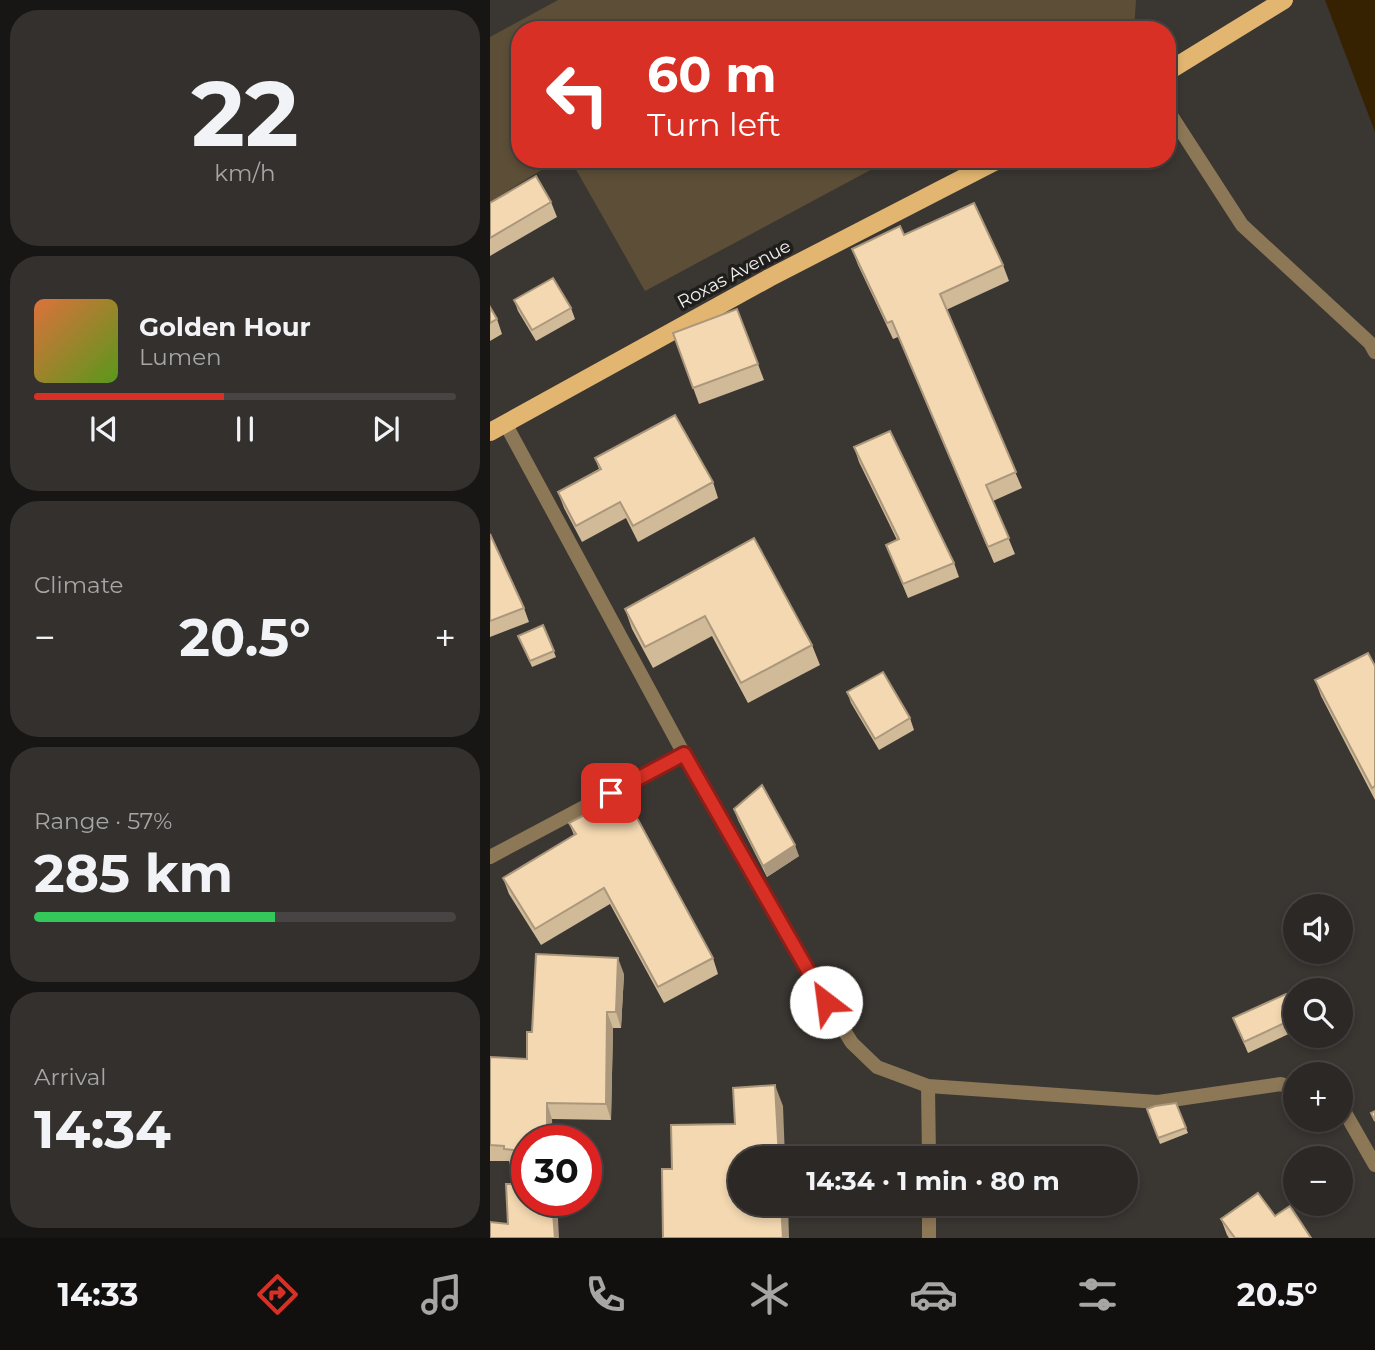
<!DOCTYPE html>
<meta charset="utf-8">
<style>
:root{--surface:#2c2826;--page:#34302e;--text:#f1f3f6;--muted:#a6a6a7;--line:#484443;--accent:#d93025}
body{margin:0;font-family:Montserrat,sans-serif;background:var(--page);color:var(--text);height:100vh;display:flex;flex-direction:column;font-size:26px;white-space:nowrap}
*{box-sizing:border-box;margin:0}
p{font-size:23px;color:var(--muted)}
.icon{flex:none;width:38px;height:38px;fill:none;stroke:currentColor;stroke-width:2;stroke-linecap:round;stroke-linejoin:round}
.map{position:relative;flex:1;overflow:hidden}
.details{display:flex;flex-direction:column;gap:10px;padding:10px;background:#181615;width:490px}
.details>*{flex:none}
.top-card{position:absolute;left:21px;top:21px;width:665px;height:147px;border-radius:28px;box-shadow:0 4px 10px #0003,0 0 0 2px var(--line);background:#d93025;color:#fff;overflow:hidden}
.controls{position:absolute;left:793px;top:894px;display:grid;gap:14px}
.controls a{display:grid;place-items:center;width:70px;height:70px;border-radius:50%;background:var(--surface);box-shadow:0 4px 10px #0003,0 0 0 2px var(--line);font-size:35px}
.speed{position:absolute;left:21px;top:1125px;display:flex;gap:14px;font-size:35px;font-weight:700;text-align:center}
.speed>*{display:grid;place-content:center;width:91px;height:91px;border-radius:50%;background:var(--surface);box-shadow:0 4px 10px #0003,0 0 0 2px var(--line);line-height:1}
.speed .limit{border:10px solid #d22;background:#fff;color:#111}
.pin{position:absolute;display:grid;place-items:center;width:60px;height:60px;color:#fff;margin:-30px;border-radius:14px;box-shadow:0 4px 10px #0006}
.me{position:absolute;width:77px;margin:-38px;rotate:330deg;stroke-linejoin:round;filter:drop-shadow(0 0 5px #0008)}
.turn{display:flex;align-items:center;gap:24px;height:147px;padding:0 21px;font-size:32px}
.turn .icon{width:91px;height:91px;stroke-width:2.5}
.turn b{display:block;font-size:49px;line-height:60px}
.big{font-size:52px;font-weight:700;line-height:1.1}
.details .card{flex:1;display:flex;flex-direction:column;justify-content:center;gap:10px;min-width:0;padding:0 24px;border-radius:28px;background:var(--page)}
.details .dial{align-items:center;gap:0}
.dial b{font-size:91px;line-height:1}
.song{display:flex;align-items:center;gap:21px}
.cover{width:84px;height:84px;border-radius:10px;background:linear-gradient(135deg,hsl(20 70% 55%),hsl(90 70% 35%))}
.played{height:7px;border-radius:4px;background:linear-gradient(90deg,var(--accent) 45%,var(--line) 45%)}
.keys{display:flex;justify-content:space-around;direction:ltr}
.heat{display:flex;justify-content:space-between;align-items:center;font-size:38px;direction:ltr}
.charge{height:10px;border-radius:5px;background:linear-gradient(90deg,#34c759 57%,var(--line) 0)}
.trip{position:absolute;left:238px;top:1146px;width:410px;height:70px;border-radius:35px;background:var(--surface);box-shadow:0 4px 10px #0003,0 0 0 2px var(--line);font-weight:700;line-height:70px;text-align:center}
.menu{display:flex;height:112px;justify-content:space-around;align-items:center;background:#12100f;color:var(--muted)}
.menu .icon{width:49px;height:49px}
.menu .active{color:var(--accent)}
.menu b{font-size:32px;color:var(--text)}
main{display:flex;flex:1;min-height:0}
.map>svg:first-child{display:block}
.green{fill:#5c4e37}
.water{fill:#362200}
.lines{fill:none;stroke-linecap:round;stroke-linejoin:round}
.street{stroke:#8c7756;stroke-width:14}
.primary{stroke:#e2b670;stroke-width:18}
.wall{fill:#d1ba98}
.shaded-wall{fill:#aa977c}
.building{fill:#f3d8b1;stroke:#aa977c;stroke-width:2}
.route-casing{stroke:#8d1f18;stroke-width:18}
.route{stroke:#d93025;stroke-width:12}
.labels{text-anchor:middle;stroke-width:7;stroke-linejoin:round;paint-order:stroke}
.street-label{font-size:18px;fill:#f3f1ee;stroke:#1f1e1c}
</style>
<main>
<section class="details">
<div class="card dial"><b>22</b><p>km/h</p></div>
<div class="card">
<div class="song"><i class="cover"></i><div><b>Golden Hour</b><p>Lumen</p></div></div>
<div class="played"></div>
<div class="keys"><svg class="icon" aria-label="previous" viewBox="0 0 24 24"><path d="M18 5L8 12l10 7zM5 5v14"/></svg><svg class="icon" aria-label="pause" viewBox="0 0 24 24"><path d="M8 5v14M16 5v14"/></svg><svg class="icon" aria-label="next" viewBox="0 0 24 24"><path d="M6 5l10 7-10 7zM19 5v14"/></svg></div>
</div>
<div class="card"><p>Climate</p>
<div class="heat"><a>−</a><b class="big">20.5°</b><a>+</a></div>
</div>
<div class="card"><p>Range · 57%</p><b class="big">285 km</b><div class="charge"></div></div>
<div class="card"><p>Arrival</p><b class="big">14:34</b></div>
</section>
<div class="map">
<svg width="885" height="1238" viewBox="0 0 885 1238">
<rect width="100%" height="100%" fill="#3a3632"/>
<g class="green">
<polygon points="68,0 646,0 644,30 30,30 30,159 69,159 0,202 0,37"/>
<polygon points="80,159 401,159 155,291"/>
</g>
<polygon class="water" points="835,0 885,0 885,132"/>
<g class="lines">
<g class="street">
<polyline points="677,109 752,225 880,343 885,352"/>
<polyline points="15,423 194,754 336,1002 362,1043 387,1067 438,1086 668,1102 791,1084 805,1090"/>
<polyline points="0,857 194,754"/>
<polyline points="438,1086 439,1158"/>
<polyline points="850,1108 853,1109 885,1165"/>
<polyline points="439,1204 439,1238"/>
</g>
<g class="primary">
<polyline points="677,72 794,0"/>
<polyline points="0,432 279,278 510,159"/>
</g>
</g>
<g class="wall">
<polygon points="61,202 67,217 0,256 0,203"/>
<polygon points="414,235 513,265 519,281 456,310 532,488 503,501 525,554 504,563 408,337 403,339 368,265 362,249"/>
<polygon points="24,300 81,308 85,319 46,341 28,311"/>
<polygon points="0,307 7,319 12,334 0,341"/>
<polygon points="247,309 274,380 209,404 183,333"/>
<polygon points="364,447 464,563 469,577 418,598 396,545 407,540 369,462"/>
<polygon points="105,458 223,482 228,498 148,542 136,518 92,542 74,508 68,492 109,469"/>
<polygon points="0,534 34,608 39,622 0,637"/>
<polygon points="264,538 322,645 330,665 258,703 222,636 163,668 142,629 135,609"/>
<polygon points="53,625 66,657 42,667 28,636"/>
<polygon points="885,666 885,800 831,696 825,680"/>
<polygon points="357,692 420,718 424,730 389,750 361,703"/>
<polygon points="244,809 309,856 277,877 248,820"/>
<polygon points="79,823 223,958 228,974 174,1003 120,904 51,945 19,894 13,878 84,835"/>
<polygon points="134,974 131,1028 123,1028 121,1120 62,1119 37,1200 18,1224 33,1184 34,1167 20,1165 19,1161 0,1161 0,1057 37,1059 42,1032"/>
<polygon points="805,1013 805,1031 758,1053 743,1018"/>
<polygon points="686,1103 698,1133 670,1144 657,1109"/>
<polygon points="785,1216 821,1238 739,1238 737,1235 731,1219"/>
</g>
<g class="shaded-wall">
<polygon points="305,845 309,856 277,877 273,866"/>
<polygon points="128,958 134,974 131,1028 126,1012"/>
<polygon points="117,1012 123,1028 121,1120 116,1104"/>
<polygon points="285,1085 293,1106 295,1158 289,1158"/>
<polygon points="57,1103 62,1119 63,1141 57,1141"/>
<polygon points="62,1200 67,1200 69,1238 65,1238"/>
<polygon points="291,1204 298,1204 299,1238 293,1238"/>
</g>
<g class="building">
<polygon points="46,176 61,202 0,238 0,203"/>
<polygon points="484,203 513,265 450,294 526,472 496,485 519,538 498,547 402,321 397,323 362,249 410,226 414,235"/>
<polygon points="63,278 81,308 42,330 24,300"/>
<polygon points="0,307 7,319 0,323"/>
<polygon points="247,309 268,364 203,388 183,333"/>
<polygon points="185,415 223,482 143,526 130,502 86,526 68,492 111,469 105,458"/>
<polygon points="400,431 464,563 413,584 396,545 409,539 364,447"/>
<polygon points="0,534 34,608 0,621"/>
<polygon points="264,538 322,645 251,683 215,616 155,647 135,609"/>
<polygon points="53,625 64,651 40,661 28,636"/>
<polygon points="878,653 885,666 885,786 882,788 825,680"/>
<polygon points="393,672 420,718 385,739 357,692"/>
<polygon points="272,785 305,845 273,866 244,809"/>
<polygon points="134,794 223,958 168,987 114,888 45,929 13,878 86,834 79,823"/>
<polygon points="46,954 128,958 126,1012 117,1012 116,1104 57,1103 57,1141 37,1141 37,1200 62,1200 65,1238 0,1238 0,1222 18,1224 16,1184 33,1184 35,1151 14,1149 14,1146 0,1145 0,1057 37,1059 37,1032 42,1032"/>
<polygon points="796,994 805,1013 805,1018 754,1042 743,1018"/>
<polygon points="285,1085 289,1158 250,1158 250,1204 291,1204 293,1238 173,1238 172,1169 182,1169 181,1125 245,1124 243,1088"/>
<polygon points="686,1103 696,1128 668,1138 657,1109 665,1106"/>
<polygon points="885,1111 885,1121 881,1113"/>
<polygon points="768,1193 785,1216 800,1206 821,1238 745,1238 731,1219"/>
</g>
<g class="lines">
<g class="route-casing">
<polyline id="route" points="121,793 194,754 336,1002"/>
</g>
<use href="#route" class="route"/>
</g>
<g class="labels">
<g class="street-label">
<text transform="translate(244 274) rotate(-28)" y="6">Roxas Avenue</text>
</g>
</g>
</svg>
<div class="controls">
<a><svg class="icon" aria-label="sound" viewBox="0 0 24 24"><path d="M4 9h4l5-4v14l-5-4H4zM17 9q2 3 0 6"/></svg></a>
<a><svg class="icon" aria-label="search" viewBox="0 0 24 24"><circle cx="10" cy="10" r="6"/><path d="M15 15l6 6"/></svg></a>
<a>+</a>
<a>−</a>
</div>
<div class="speed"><div class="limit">30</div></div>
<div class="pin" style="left:121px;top:793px;background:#d93025"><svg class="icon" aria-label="arrive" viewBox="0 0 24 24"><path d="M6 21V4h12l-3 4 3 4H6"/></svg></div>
<svg class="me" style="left:336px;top:1002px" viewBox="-20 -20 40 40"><circle r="19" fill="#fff"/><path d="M0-13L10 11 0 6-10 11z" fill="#d93025"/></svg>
<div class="trip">14:34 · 1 min · 80 m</div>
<div class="top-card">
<div class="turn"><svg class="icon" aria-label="left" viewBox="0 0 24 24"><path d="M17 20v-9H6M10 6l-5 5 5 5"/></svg><div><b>60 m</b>Turn left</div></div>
</div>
</div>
</main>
<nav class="menu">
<b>14:33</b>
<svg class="icon active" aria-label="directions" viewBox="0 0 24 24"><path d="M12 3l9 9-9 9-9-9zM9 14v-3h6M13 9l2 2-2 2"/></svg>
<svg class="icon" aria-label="music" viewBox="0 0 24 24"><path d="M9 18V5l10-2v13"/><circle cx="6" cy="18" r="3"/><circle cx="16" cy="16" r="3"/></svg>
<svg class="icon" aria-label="phone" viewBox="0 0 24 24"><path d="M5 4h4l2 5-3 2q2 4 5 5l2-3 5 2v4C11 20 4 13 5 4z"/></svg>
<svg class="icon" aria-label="climate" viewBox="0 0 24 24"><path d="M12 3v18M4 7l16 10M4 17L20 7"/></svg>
<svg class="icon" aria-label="car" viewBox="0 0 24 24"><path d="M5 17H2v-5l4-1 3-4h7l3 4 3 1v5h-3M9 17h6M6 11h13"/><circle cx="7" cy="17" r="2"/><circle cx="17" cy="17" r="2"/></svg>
<svg class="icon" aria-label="filters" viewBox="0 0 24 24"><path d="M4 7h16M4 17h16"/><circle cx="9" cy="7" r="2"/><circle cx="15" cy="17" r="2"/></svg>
<b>20.5°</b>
</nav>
